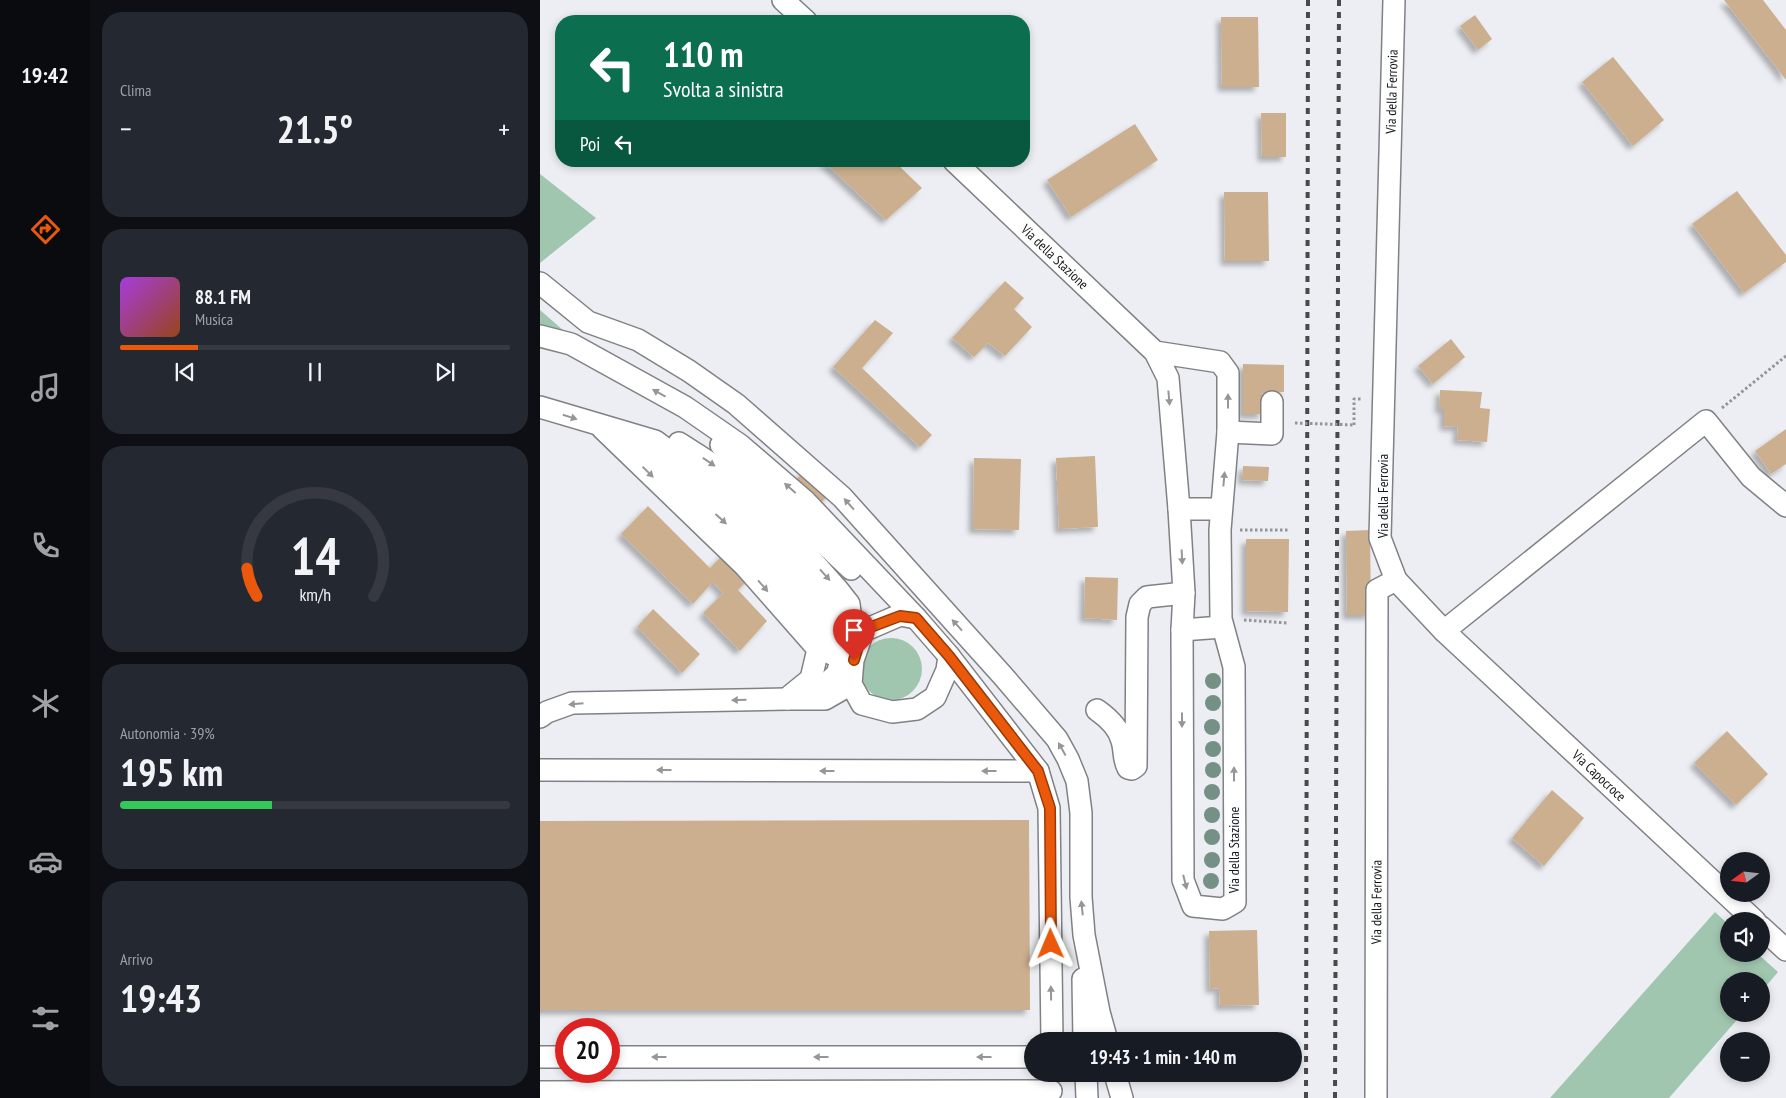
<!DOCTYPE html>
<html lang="it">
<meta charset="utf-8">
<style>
:root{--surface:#171b24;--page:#242831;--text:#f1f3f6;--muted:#9ea1a6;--line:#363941;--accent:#ea580c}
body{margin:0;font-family:"PT Sans Narrow",sans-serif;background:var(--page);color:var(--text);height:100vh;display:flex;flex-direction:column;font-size:19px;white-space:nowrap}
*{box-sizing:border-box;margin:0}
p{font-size:16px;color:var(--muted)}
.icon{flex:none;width:28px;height:28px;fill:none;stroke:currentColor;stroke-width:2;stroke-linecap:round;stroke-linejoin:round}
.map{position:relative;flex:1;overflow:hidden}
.details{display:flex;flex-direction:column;gap:12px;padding:12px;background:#0d0f14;width:450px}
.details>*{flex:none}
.guide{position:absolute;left:15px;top:15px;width:475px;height:152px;border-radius:20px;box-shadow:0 2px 8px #0003;background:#0b6e4f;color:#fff;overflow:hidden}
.needle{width:32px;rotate:255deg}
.buttons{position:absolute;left:1180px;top:852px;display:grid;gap:10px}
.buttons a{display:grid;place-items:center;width:50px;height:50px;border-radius:50%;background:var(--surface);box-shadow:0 2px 8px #0003;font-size:25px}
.speed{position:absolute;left:15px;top:1018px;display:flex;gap:10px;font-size:25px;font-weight:700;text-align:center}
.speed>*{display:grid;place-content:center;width:65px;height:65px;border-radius:50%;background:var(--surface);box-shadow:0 2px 8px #0003;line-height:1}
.speed .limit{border:8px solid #d22;background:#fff;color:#111}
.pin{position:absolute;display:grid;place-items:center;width:42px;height:42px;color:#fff;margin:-51px -21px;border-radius:50% 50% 50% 0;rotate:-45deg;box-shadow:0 0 5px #0007}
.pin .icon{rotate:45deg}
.me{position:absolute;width:55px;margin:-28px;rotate:359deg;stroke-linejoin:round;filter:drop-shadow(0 0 4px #0008)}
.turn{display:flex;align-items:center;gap:18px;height:105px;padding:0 25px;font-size:22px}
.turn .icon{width:65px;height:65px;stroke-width:2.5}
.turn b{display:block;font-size:35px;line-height:42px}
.then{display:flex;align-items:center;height:48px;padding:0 25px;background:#0003;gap:10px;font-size:19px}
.big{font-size:38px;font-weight:700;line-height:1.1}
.details .widget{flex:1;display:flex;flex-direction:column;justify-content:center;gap:8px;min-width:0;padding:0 18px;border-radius:20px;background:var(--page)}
.details .dial{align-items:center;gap:0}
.dial svg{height:130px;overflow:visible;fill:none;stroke:var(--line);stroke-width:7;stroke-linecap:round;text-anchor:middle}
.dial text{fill:var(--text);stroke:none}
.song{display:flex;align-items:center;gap:15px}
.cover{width:60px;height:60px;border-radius:8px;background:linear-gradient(135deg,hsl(280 70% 55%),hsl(20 70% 35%))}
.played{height:5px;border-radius:2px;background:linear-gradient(90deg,var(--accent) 20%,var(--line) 20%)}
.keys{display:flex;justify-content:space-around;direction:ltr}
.heat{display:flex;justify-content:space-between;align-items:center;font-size:28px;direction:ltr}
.charge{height:8px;border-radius:4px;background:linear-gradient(90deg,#34c759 39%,var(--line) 0)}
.trip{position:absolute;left:484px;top:1032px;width:278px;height:50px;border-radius:25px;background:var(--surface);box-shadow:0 2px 8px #0003;font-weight:700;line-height:50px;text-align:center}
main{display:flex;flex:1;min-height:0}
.dock{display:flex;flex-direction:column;width:90px;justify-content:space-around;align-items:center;background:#090b0e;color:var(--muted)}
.dock .icon{width:35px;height:35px}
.dock .selected{color:var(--accent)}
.dock b{font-size:22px;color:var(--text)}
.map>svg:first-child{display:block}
.green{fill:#a1c6af}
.building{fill:#ccaf8e;filter:url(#shadow)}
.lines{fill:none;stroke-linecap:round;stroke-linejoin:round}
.minor-casing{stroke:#808185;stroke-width:24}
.path{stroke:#939497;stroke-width:3;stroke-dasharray:2.5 2.5;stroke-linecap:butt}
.minor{stroke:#fff;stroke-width:21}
.rail{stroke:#48494b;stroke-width:4;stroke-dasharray:6 6;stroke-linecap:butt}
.path-bridge{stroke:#939497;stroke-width:3;stroke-dasharray:2.5 2.5;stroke-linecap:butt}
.tree{fill:#759186}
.oneway{fill:#969697}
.route-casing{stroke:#983908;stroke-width:12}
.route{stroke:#ea580c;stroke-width:9}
.labels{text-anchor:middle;stroke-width:4;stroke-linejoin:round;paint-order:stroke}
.street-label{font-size:14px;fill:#151617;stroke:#fbfcff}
</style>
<main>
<nav class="dock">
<b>19:42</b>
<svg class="icon selected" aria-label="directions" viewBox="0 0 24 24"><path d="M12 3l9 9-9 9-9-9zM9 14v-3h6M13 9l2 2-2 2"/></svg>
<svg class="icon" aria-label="music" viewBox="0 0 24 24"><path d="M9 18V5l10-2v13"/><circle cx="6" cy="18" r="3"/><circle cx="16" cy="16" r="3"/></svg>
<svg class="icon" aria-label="phone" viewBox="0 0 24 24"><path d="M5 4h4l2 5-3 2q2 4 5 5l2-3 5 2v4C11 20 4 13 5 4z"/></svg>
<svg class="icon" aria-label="climate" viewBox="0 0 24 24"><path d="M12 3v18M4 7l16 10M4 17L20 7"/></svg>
<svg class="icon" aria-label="car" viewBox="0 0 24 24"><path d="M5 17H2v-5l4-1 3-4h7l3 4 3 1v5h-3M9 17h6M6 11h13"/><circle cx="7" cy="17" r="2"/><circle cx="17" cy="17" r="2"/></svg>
<svg class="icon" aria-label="filters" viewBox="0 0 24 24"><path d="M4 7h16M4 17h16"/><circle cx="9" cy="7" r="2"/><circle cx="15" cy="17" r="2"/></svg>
</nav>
<section class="details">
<div class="widget"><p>Clima</p>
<div class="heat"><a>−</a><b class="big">21.5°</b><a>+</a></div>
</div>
<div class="widget">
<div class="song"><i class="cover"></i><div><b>88.1 FM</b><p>Musica</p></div></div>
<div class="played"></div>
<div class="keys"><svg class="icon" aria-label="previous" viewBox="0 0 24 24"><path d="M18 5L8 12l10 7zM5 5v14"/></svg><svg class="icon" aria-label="pause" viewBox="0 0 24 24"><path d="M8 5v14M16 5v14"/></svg><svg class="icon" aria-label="next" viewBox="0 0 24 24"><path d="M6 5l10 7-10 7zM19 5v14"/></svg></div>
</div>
<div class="widget dial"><svg viewBox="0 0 100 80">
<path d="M14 69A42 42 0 1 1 86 69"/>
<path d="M14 69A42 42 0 0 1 8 52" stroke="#ea580c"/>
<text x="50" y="56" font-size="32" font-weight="700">14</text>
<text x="50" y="72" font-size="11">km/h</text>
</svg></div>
<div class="widget"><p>Autonomia · 39%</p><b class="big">195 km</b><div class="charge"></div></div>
<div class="widget"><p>Arrivo</p><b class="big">19:43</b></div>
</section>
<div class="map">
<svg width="1246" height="1098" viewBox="0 0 1246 1098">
<defs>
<filter id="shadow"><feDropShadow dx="-4.5" dy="4.5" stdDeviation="2.5" flood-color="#0004"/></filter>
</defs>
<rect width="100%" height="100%" fill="#edeef3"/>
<g class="green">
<polygon points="0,174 56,218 0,263"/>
<polygon points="0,310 24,331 0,325"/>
<circle cx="351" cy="669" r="31"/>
<polygon points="1175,912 1189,925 1189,954 1218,954 1238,972 1221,992 1221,981 1189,981 1189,1014 1202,1014 1129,1098 1010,1098"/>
</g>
<g class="building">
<polygon points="1184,0 1223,0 1246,30 1246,80"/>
<polygon points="935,15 952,39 938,50 920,26"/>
<polygon points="681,17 718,17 719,87 682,87"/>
<polygon points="1073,57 1124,120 1093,146 1042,82"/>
<polygon points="721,113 746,113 746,157 722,157"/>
<polygon points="595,124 618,160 531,217 507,180"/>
<polygon points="283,161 354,161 382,188 346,220"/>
<polygon points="1197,191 1246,255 1246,262 1204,293 1152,224"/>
<polygon points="684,192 728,192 729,261 685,261"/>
<polygon points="465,281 484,298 474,309 492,327 465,356 448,343 434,357 412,338"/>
<polygon points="335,320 353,333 322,368 392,435 380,447 293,367"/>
<polygon points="911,339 925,357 893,384 878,366"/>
<polygon points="703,364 744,365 744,392 722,392 723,414 703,414"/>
<polygon points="900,390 942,392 940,408 950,409 947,442 917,440 918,427 904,426 904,409 899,409"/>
<polygon points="1246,429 1246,464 1231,474 1215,451"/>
<polygon points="555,456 558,527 519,529 516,458"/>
<polygon points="434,458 481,459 479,530 433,529"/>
<polygon points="274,461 299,484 198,590 227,621 200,651 163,613 183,593 173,582 153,604 81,534 108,506 170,568"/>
<polygon points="703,466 729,467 728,481 702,480"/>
<polygon points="830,530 831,615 807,615 806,531"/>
<polygon points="706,539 749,539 748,612 706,611"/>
<polygon points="545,577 578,578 577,620 544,618"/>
<polygon points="113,609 160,654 142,673 97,627"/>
<polygon points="1187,731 1228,774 1196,805 1154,763"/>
<polygon points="1012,790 1044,818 1004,866 972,838"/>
<polygon points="489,820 490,1010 0,1010 0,821"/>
<polygon points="717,930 719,1005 680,1006 679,988 670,989 669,931"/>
</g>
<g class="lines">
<g class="minor-casing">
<g id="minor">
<polyline points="243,0 266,21"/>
<path id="s1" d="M414 161 615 352 628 378 639 509 644 593 642 630 643 880 653 906 683 909 695 902 694 667 681 619 680 530 688 432V373L680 362 615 352"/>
<polyline points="0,283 48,322 98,340 149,371 196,404 302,497 463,676 517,739 528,759 537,781 541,813 541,897 544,935 559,1012 567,1041"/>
<polyline points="0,336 31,344 145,407 200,445 265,501 376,618 409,656 498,771 509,808 512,1041"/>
<polyline points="0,407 115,441 165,478 232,542 292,612 306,644 297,674 280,690 247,699"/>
<polyline points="62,428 205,566 278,649 271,679 250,696"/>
<polyline points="688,432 732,434 732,402"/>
<polyline points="139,443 175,466 244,529 298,590 309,604 314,645"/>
<polyline points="181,445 311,569"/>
<polyline points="102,449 110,454 220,554 297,645 292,654"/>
<polyline points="639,509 681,509"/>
<path id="s2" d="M856 580 904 631 1215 921"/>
<polyline points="376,618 360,615 323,631 313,660 311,684 322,704 352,712 377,709 395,697 407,670 409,656"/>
<polyline points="642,630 682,627"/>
<polyline points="904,631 1166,421 1211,477 1246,506"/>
<path d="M557 710C567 717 579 728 582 741 585 750 583 759 588 768L592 769 596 766 597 617 600 604 607 597 644 593"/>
<polyline points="0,717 7,712 32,703 247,699 285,699 311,684"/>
<polyline points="0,770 498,771"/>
<polyline points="1221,927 1246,950"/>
<polyline points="543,979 544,1041"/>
<polyline points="0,1057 26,1057"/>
<polyline points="69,1057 492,1057"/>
<polyline points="546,1074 547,1098"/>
<polyline points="575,1074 582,1098"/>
<polyline points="0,1092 511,1091"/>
<path id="s3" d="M836 1098 837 590 856 580 840 538 854 0"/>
</g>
</g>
<g class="path">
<polyline points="1182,408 1246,356"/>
<polyline points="814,425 814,399 823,399"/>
<polyline points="700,530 749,530"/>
<polyline points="704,620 748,623"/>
</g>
<use href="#minor" class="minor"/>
<g class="rail">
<polyline points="766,1098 768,0"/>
<polyline points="795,1098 799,0"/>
</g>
<polyline class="path-bridge" points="755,423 814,425"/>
</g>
<g class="tree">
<circle cx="673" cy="681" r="8"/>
<circle cx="673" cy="703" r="8"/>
<circle cx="672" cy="727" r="8"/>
<circle cx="673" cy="749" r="8"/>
<circle cx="673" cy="770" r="8"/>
<circle cx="672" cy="792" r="8"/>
<circle cx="672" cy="815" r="8"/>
<circle cx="672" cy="837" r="8"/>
<circle cx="672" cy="860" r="8"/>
<circle cx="671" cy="881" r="8"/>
</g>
<defs><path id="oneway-solid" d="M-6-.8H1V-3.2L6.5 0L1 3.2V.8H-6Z" transform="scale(1.25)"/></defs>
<g class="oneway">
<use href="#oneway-solid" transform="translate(119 393) rotate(-151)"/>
<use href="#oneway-solid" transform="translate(629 398) rotate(85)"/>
<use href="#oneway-solid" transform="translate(688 401) rotate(-90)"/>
<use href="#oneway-solid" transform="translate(30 417) rotate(17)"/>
<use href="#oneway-solid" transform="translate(169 462) rotate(34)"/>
<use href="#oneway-solid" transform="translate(108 472) rotate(44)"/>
<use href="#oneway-solid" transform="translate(684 479) rotate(-85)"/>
<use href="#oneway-solid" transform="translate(250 488) rotate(-139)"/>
<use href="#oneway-solid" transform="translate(309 504) rotate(-132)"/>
<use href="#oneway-solid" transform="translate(181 519) rotate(42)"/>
<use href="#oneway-solid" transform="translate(642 557) rotate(87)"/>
<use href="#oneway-solid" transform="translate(285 575) rotate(48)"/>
<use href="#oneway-solid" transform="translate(223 586) rotate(49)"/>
<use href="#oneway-solid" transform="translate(417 625) rotate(-132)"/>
<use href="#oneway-solid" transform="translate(199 700) rotate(179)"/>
<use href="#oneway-solid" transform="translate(36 704) rotate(175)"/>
<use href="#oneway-solid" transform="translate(642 720) rotate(90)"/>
<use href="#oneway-solid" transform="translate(522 749) rotate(-119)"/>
<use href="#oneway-solid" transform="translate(124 770) rotate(-180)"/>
<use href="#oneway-solid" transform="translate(287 771) rotate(-180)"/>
<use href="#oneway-solid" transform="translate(449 771) rotate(-180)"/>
<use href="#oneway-solid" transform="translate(694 774) rotate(-90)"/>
<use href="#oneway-solid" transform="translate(645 882) rotate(76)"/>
<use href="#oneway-solid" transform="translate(542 908) rotate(-96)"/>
<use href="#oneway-solid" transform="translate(511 993) rotate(-91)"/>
<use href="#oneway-solid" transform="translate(119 1057) rotate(-180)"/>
<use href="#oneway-solid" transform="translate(281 1057) rotate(-180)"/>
<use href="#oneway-solid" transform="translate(444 1057) rotate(-180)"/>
</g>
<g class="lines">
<g class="route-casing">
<polyline id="route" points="314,660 323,630 360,616 376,618 409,656 498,771 510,808 511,944"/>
</g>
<use href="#route" class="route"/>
</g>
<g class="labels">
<g class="street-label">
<text dy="5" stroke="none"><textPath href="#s3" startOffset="1021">Via della Ferrovia</textPath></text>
<text dy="5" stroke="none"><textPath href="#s1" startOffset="139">Via della Stazione</textPath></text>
<text transform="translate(843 496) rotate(-90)" y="5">Via della Ferrovia</text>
<text dy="5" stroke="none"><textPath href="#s2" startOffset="282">Via Capocroce</textPath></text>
<text transform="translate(694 850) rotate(-90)" y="5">Via della Stazione</text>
<text dy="5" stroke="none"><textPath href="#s3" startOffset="196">Via della Ferrovia</textPath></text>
</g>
</g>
</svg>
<div class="buttons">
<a><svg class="needle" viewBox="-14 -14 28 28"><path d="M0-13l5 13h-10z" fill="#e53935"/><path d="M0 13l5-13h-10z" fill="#9ea1a6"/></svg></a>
<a><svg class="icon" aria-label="sound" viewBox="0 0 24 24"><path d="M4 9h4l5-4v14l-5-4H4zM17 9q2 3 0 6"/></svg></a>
<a>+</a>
<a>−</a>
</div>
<div class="speed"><div class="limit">20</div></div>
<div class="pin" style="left:314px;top:660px;background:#d93025"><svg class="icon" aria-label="arrive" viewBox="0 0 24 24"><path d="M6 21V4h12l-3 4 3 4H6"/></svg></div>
<svg class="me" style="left:511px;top:944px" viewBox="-20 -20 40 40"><path d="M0-17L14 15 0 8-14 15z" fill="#ea580c" stroke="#fff" stroke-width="4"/></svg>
<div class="trip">19:43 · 1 min · 140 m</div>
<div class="guide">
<div class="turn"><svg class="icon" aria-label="left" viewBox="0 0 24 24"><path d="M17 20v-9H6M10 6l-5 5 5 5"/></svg><div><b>110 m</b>Svolta a sinistra</div></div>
<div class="then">Poi<svg class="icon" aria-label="left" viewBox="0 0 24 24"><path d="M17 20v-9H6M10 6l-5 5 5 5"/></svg></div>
</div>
</div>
</main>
